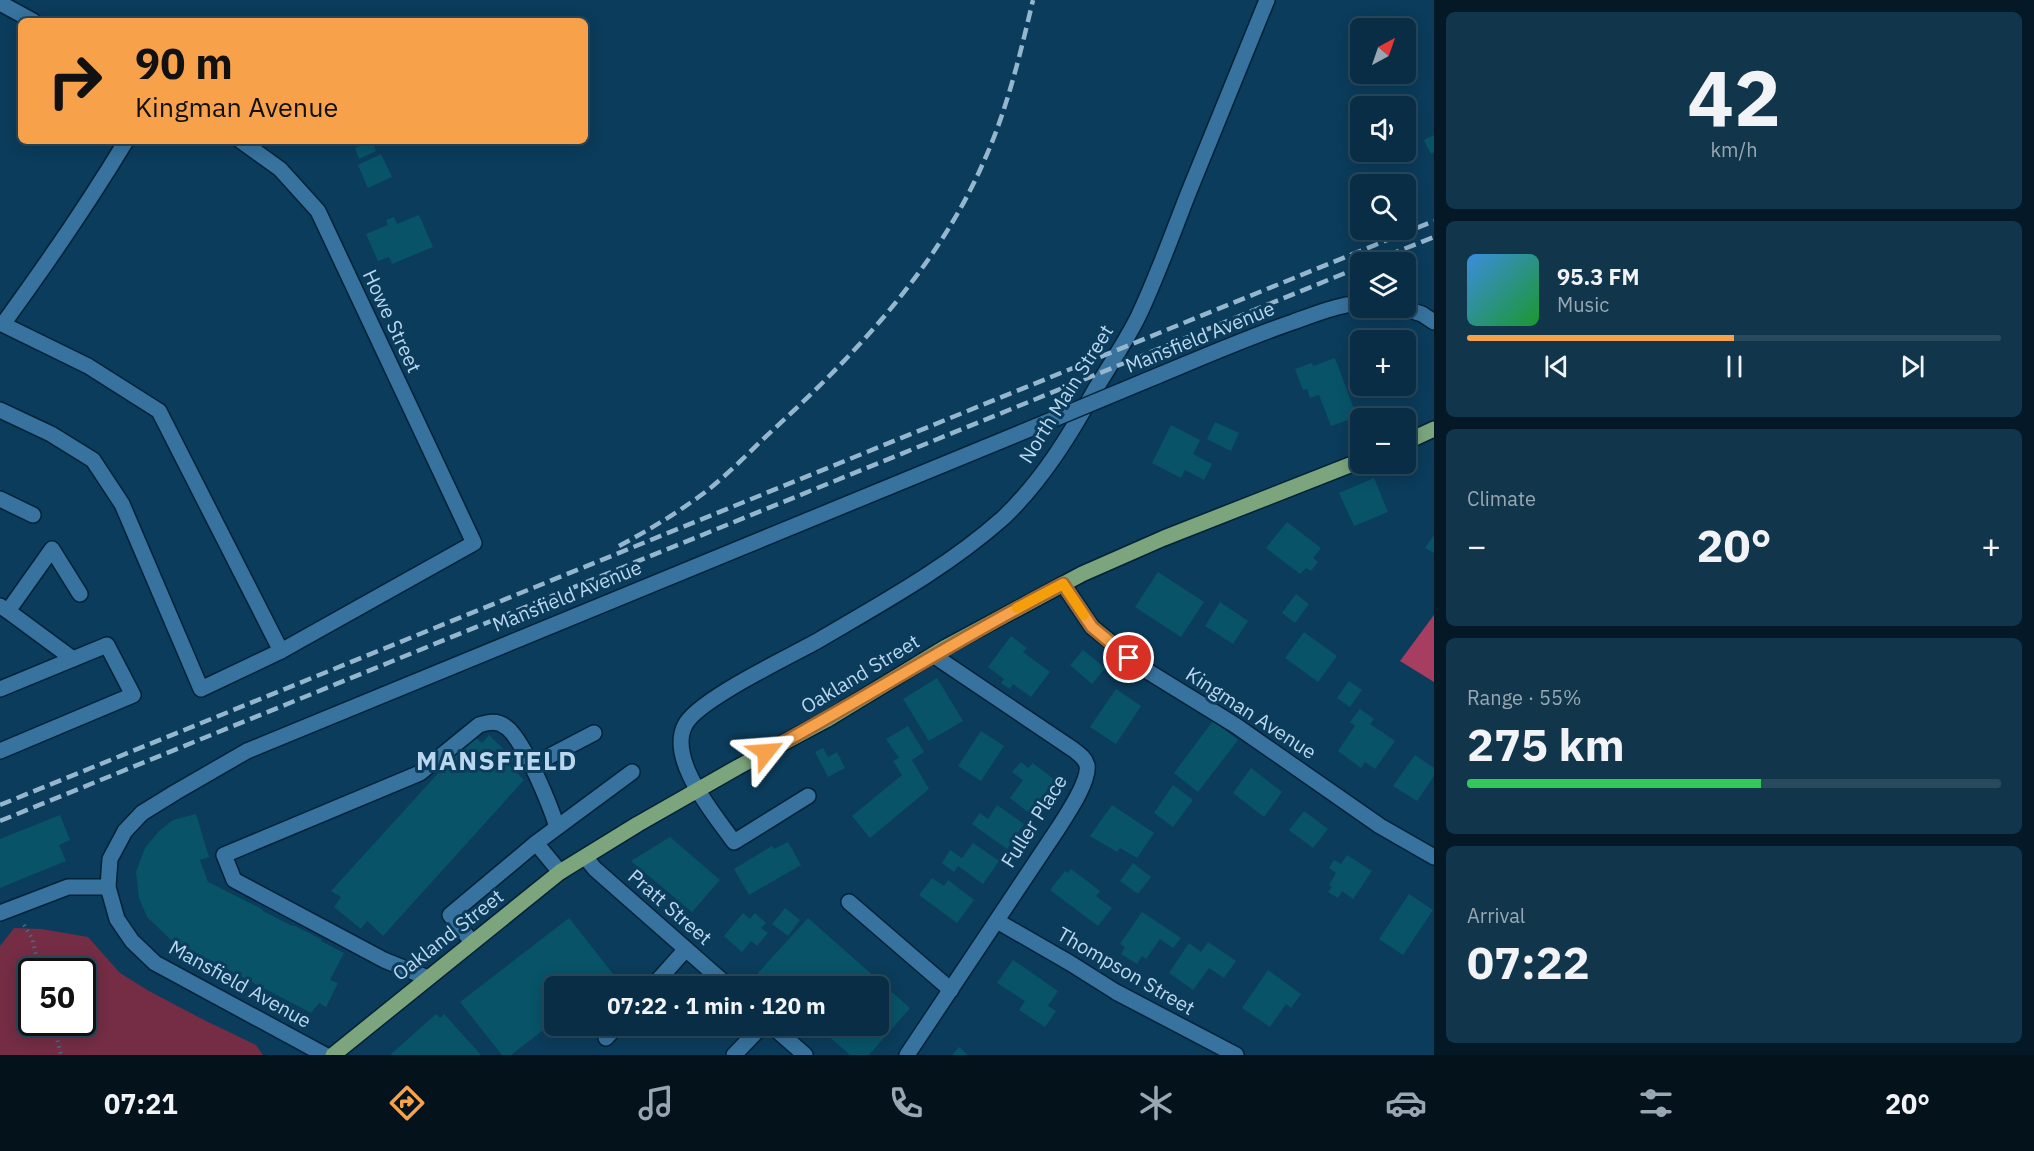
<!DOCTYPE html>
<meta charset="utf-8">
<style>
:root{--surface:#082d44;--page:#11354b;--text:#f1f3f6;--muted:#98a8b2;--line:#29495d;--accent:#f7a14a}
body{margin:0;font-family:"IBM Plex Sans",sans-serif;background:var(--page);color:var(--text);height:100vh;display:flex;flex-direction:column;font-size:22px;white-space:nowrap}
*{box-sizing:border-box;margin:0}
p{font-size:20px;color:var(--muted)}
.icon{flex:none;width:33px;height:33px;fill:none;stroke:currentColor;stroke-width:2;stroke-linecap:round;stroke-linejoin:round}
.map{position:relative;flex:1;overflow:hidden}
.sheet{display:flex;flex-direction:column;gap:12px;padding:12px;background:#041925;width:600px}
.sheet>*{flex:none}
.guide{position:absolute;left:18px;top:18px;width:570px;height:126px;border-radius:9px;box-shadow:0 3px 15px #0003,0 0 0 2px var(--line);background:#f7a14a;color:#111;overflow:hidden}
.needle{width:39px;rotate:40deg}
.fabs{position:absolute;left:1350px;top:18px;display:grid;gap:12px}
.fabs a{display:grid;place-items:center;width:66px;height:66px;border-radius:9px;background:var(--surface);box-shadow:0 3px 15px #0003,0 0 0 2px var(--line);font-size:30px}
.speed{position:absolute;left:18px;top:958px;display:flex;gap:12px;font-size:30px;font-weight:700;text-align:center}
.speed>*{display:grid;place-content:center;width:78px;height:78px;border-radius:50%;background:var(--surface);box-shadow:0 3px 15px #0003,0 0 0 2px var(--line);line-height:1}
.speed .limit{border:3px solid #111;border-radius:9px;background:#fff;color:#111}
.pin{position:absolute;display:grid;place-items:center;width:51px;height:51px;color:#fff;margin:-26px;border:3px solid #fff;border-radius:50%;box-shadow:0 2px 6px #0007}
.me{position:absolute;width:66px;margin:-33px;rotate:62deg;stroke-linejoin:round;filter:drop-shadow(0 0 4px #0008)}
.turn{display:flex;align-items:center;gap:21px;height:126px;padding:0 18px;font-size:27px}
.turn .icon{width:78px;height:78px;stroke-width:2.5}
.turn b{display:block;font-size:42px;line-height:51px}
.big{font-size:45px;font-weight:700;line-height:1.1}
.sheet .widget{flex:1;display:flex;flex-direction:column;justify-content:center;gap:9px;min-width:0;padding:0 21px;border-radius:9px;background:var(--page)}
.sheet .dial{align-items:center;gap:0}
.dial b{font-size:78px;line-height:1}
.song{display:flex;align-items:center;gap:18px}
.cover{width:72px;height:72px;border-radius:9px;background:linear-gradient(135deg,hsl(210 70% 55%),hsl(130 70% 35%))}
.played{height:6px;border-radius:3px;background:linear-gradient(90deg,var(--accent) 50%,var(--line) 50%)}
.keys{display:flex;justify-content:space-around;direction:ltr}
.heat{display:flex;justify-content:space-between;align-items:center;font-size:33px;direction:ltr}
.charge{height:9px;border-radius:4px;background:linear-gradient(90deg,#34c759 55%,var(--line) 0)}
.trip{position:absolute;left:544px;top:976px;width:345px;height:60px;border-radius:9px;background:var(--surface);box-shadow:0 3px 15px #0003,0 0 0 2px var(--line);font-weight:700;line-height:60px;text-align:center}
.dock{display:flex;height:96px;justify-content:space-around;align-items:center;background:#03121b;color:var(--muted)}
.dock .icon{width:42px;height:42px}
.dock .on{color:var(--accent)}
.dock b{font-size:27px;color:var(--text)}
main{display:flex;flex:1;min-height:0}
.map>svg:first-child{display:block}
.green{fill:#742d44;fill-rule:evenodd}
.forest{fill:#a73d60}
.building{fill:#085368}
.lines{fill:none;stroke-linecap:round;stroke-linejoin:round}
.minor-casing{stroke:#022237;stroke-width:18}
.major-casing{stroke:#022237;stroke-width:18}
.path{stroke:#436d8a;stroke-width:4;stroke-dasharray:1.5 4.5;stroke-linecap:butt}
.minor{stroke:#37739e;stroke-width:15}
.major{stroke:#7ca57d;stroke-width:15}
.rail{stroke:#95b6cf;stroke-width:4.5;stroke-dasharray:12 6;stroke-linecap:butt}
.minor-bridge-casing{stroke:#022237;stroke-width:18;stroke-linecap:butt}
.minor-bridge{stroke:#37739e;stroke-width:15}
.route-casing{stroke:#a16930;stroke-width:15}
.route{stroke:#f7a14a;stroke-width:10}
.slow{stroke:#f59e0b;stroke-width:10}
.labels{text-anchor:middle;stroke-width:6;stroke-linejoin:round;paint-order:stroke}
.street-label{font-size:20px;fill:#bad7ef;stroke:#0b3c5b}
.district-label{font-size:26px;font-weight:bold;letter-spacing:1.5px;fill:#bad7ef;stroke:#0b3c5b}
</style>
<main>
<div class="map">
<svg width="1434" height="1055" viewBox="0 0 1434 1055">
<rect width="100%" height="100%" fill="#0b3c5b"/>
<path class="green" d="M14 928 42 929 88 937 120 973 149 991 204 1020 256 1045 263 1055H0V946ZM32 972H82V1023H32Z"/>
<polygon class="forest" points="1434,615 1434,682 1400,661"/>
<g class="building">
<polygon points="1414,131 1418,141 1406,147 1406,134"/>
<polygon points="1434,135 1434,152 1431,154 1424,140"/>
<polygon points="372,141 376,151 359,159 355,148"/>
<polygon points="381,154 392,177 368,188 358,165"/>
<polygon points="419,215 433,247 392,264 389,257 378,261 366,234 388,225 386,220 394,217 397,224"/>
<polygon points="1360,346 1360,386 1396,386 1364,397 1348,351"/>
<polygon points="1335,358 1357,417 1331,426 1319,395 1310,398 1307,389 1303,390 1295,369 1312,363 1313,366"/>
<polygon points="1215,422 1239,433 1231,451 1207,439"/>
<polygon points="1171,425 1200,440 1193,454 1212,464 1204,480 1185,470 1181,478 1152,463"/>
<polygon points="1374,478 1388,512 1354,526 1339,493"/>
<polygon points="1287,522 1321,548 1313,558 1318,562 1311,571 1306,568 1300,574 1266,548"/>
<polygon points="1434,535 1434,553 1425,548"/>
<polygon points="1158,572 1204,602 1181,637 1135,607"/>
<polygon points="1296,594 1309,604 1295,623 1282,613"/>
<polygon points="1220,602 1248,621 1233,644 1205,626"/>
<polygon points="1304,632 1337,656 1318,682 1285,658"/>
<polygon points="1011,636 1027,648 1023,652 1050,672 1031,697 1013,684 1010,689 1001,683 1004,679 988,667"/>
<polygon points="1083,650 1105,668 1092,684 1070,665"/>
<polygon points="937,678 963,721 929,741 903,699"/>
<polygon points="1349,681 1362,690 1350,707 1337,698"/>
<polygon points="1116,689 1141,706 1116,744 1090,727"/>
<polygon points="1360,709 1374,719 1370,724 1395,741 1375,769 1365,762 1361,768 1338,751 1355,726 1350,722"/>
<polygon points="1213,721 1238,740 1198,792 1174,773"/>
<polygon points="908,726 924,752 912,760 929,789 870,838 852,816 902,775 893,761 899,758 886,739"/>
<polygon points="981,731 1004,746 981,781 958,766"/>
<polygon points="473,735 482,743 489,735 514,759 509,765 524,780 383,936 367,921 361,929 334,907 341,897 331,891"/>
<polygon points="823,748 828,757 837,752 845,768 828,777 815,752"/>
<polygon points="1415,755 1434,768 1434,776 1417,801 1393,786"/>
<polygon points="1021,762 1028,768 1033,763 1055,780 1029,813 1010,798 1023,780 1012,772"/>
<polygon points="1251,768 1282,792 1264,817 1233,793"/>
<polygon points="1173,785 1193,800 1173,827 1154,813"/>
<polygon points="997,805 1024,824 1007,849 972,824 980,813 988,819"/>
<polygon points="1112,805 1154,833 1137,858 1120,848 1117,852 1090,836"/>
<polygon points="1304,811 1328,829 1313,848 1289,830"/>
<polygon points="196,814 209,857 200,860 208,882 262,909 263,911 292,926 293,925 321,939 321,941 344,953 330,980 338,983 326,1007 319,1003 311,1013 170,939 147,917 139,898 136,872 145,848 159,831 173,820"/>
<polygon points="60,815 70,840 59,845 66,861 0,888 0,839"/>
<polygon points="670,837 720,880 692,912 631,861"/>
<polygon points="788,842 801,865 749,895 734,869 772,846 774,849"/>
<polygon points="973,843 999,861 983,884 958,866 954,872 942,863 950,850 962,858"/>
<polygon points="1347,855 1372,871 1353,899 1342,891 1338,898 1328,892 1332,887 1329,885 1336,873 1329,868 1334,860 1341,864"/>
<polygon points="1133,863 1151,877 1138,894 1120,881"/>
<polygon points="1071,869 1100,891 1096,896 1112,908 1098,926 1050,890 1065,871 1068,873"/>
<polygon points="932,878 944,886 948,880 974,900 957,923 919,895"/>
<polygon points="1409,894 1433,910 1403,955 1379,939"/>
<polygon points="785,908 800,920 788,936 772,924"/>
<polygon points="1142,912 1181,938 1173,948 1160,939 1146,959 1142,956 1137,964 1121,954 1125,947 1120,944"/>
<polygon points="743,913 750,919 755,913 766,923 761,928 768,933 757,946 751,941 742,952 724,936"/>
<polygon points="569,918 614,975 599,987 555,987 555,1021 511,1055 502,1055 460,1002"/>
<polygon points="808,918 910,1008 869,1055 850,1055 826,1034 823,1037 810,1026 879,1026 879,987 774,987 758,973"/>
<polygon points="1208,942 1236,961 1224,978 1209,968 1193,990 1169,973 1189,943 1201,952"/>
<polygon points="1013,960 1058,991 1048,1006 1056,1011 1045,1027 1019,1010 1025,1001 997,983"/>
<polygon points="1268,970 1301,994 1291,1008 1286,1004 1270,1027 1242,1008"/>
<polygon points="436,1014 440,1018 444,1014 481,1055 390,1055"/>
<polygon points="959,1047 968,1055 952,1055"/>
</g>
<g class="lines">
<g class="minor-casing">
<g id="minor">
<polyline points="0,3 33,21"/>
<polyline points="1403,308 1422,314 1434,322"/>
<polyline points="0,323 88,366 159,411 281,651"/>
<path d="M3 324C46 265 88 204 126 141"/>
<path d="M1145 381C1194 361 1243 339 1293 322 1315 314 1338 305 1360 303"/>
<polyline points="0,410 51,434 93,460 122,504 201,689 281,651 474,543 318,211 280,169 241,141"/>
<polyline points="0,499 33,515"/>
<polyline points="1063,584 1092,627 1144,669 1235,725 1380,826 1434,857"/>
<polyline points="0,606 8,611 52,549 80,594"/>
<polyline points="8,611 73,659"/>
<polyline points="0,689 107,645 133,695 0,751"/>
<polyline points="531,766 594,733"/>
<path d="M808 796 734 842C715 815 667 760 685 725 697 700 791 656 819 640 882 603 948 567 1003 518 1042 481 1070 435 1096 388 1110 365 1126 341 1138 317 1157 277 1172 235 1188 194 1214 129 1241 65 1267 0"/>
<polyline points="536,843 560,872"/>
<polyline points="585,857 595,869 729,987"/>
<polyline points="849,902 951,990"/>
<polyline points="0,913 68,887 108,887"/>
<polyline points="997,921 1070,963 1116,992 1236,1055"/>
<polyline points="472,942 450,915 536,843 632,772"/>
<path d="M428 978 384 960 234 880 224 855 420 773 479 725C489 722 497 720 506 727 524 740 550 805 557 827"/>
<polyline points="652,987 686,949"/>
<polyline points="772,1026 805,1055"/>
<polyline points="606,1038 617,1026"/>
<polyline points="325,1055 155,963 132,941 117,919 108,887 110,859 125,831 142,813 176,792 247,751 1037,426"/>
<polyline points="734,1055 762,1026"/>
<path d="M907 1055 1057 830C1066 816 1090 781 1087 765 1085 758 1079 754 1074 750L933 655"/>
</g>
</g>
<g class="major-casing">
<g id="major">
<polyline points="1406,442 1434,429"/>
<polyline points="333,1055 560,872 638,824 738,767 826,720 946,647 1082,574 1164,538 1360,461"/>
</g>
</g>
<g class="path">
<polyline points="24,925 32,938 40,972"/>
<polyline points="53,1023 61,1055"/>
</g>
<use href="#minor" class="minor"/>
<use href="#major" class="major"/>
<g class="rail">
<polyline points="1371,262 1434,237"/>
<path d="M619 546C649 530 677 513 704 493 729 474 752 449 775 428 857 353 939 265 984 161 1007 110 1020 55 1033 0"/>
<polyline points="0,805 1434,221"/>
<polyline points="0,821 1360,267"/>
</g>
<g class="minor-bridge-casing">
<polyline id="minor-bridge" points="1037,426 1145,381"/>
</g>
<use href="#minor-bridge" class="minor-bridge"/>
</g>
<g class="lines">
<g class="route-casing">
<path id="route" d="M766 752C866 698 962 636 1063 584L1092 627 1129 658"/>
</g>
<use href="#route" class="route"/>
<polyline class="slow" points="1017,608 1063,584 1084,615"/>
</g>
<g class="labels">
<g class="street-label">
<text transform="translate(392 321) rotate(65)" y="7">Howe Street</text>
<text transform="translate(1200 337) rotate(-22)" y="7">Mansfield Avenue</text>
<text transform="translate(1066 394) rotate(-58)" y="7">North Main Street</text>
<text transform="translate(567 596) rotate(-22)" y="7">Mansfield Avenue</text>
<text transform="translate(860 674) rotate(-31)" y="7">Oakland Street</text>
<text transform="translate(1251 713) rotate(33)" y="7">Kingman Avenue</text>
<text transform="translate(1034 821) rotate(-58)" y="7">Fuller Place</text>
<text transform="translate(670 907) rotate(41)" y="7">Pratt Street</text>
<text transform="translate(448 935) rotate(-38)" y="7">Oakland Street</text>
<text transform="translate(1126 971) rotate(30)" y="7">Thompson Street</text>
<text transform="translate(240 984) rotate(29)" y="7">Mansfield Avenue</text>
</g>
<g class="district-label">
<text x="497" y="770">MANSFIELD</text>
</g>
</g>
</svg>
<div class="fabs">
<a><svg class="needle" viewBox="-14 -14 28 28"><path d="M0-13l5 13h-10z" fill="#e53935"/><path d="M0 13l5-13h-10z" fill="#98a8b2"/></svg></a>
<a><svg class="icon" aria-label="sound" viewBox="0 0 24 24"><path d="M4 9h4l5-4v14l-5-4H4zM17 9q2 3 0 6"/></svg></a>
<a><svg class="icon" aria-label="search" viewBox="0 0 24 24"><circle cx="10" cy="10" r="6"/><path d="M15 15l6 6"/></svg></a>
<a><svg class="icon" aria-label="layers" viewBox="0 0 24 24"><path d="M12 4l9 5-9 5-9-5zM3 14l9 5 9-5"/></svg></a>
<a>+</a>
<a>−</a>
</div>
<div class="speed"><div class="limit">50</div></div>
<div class="pin" style="left:1129px;top:658px;background:#d93025"><svg class="icon" aria-label="arrive" viewBox="0 0 24 24"><path d="M6 21V4h12l-3 4 3 4H6"/></svg></div>
<svg class="me" style="left:766px;top:752px" viewBox="-20 -20 40 40"><path d="M0-17L14 15 0 8-14 15z" fill="#f7a14a" stroke="#fff" stroke-width="4"/></svg>
<div class="trip">07:22 · 1 min · 120 m</div>
<div class="guide">
<div class="turn"><svg class="icon" aria-label="right" viewBox="0 0 24 24"><path d="M7 20v-9h11M14 6l5 5-5 5"/></svg><div><b>90 m</b>Kingman Avenue</div></div>
</div>
</div>
<section class="sheet">
<div class="widget dial"><b>42</b><p>km/h</p></div>
<div class="widget">
<div class="song"><i class="cover"></i><div><b>95.3 FM</b><p>Music</p></div></div>
<div class="played"></div>
<div class="keys"><svg class="icon" aria-label="previous" viewBox="0 0 24 24"><path d="M18 5L8 12l10 7zM5 5v14"/></svg><svg class="icon" aria-label="pause" viewBox="0 0 24 24"><path d="M8 5v14M16 5v14"/></svg><svg class="icon" aria-label="next" viewBox="0 0 24 24"><path d="M6 5l10 7-10 7zM19 5v14"/></svg></div>
</div>
<div class="widget"><p>Climate</p>
<div class="heat"><a>−</a><b class="big">20°</b><a>+</a></div>
</div>
<div class="widget"><p>Range · 55%</p><b class="big">275 km</b><div class="charge"></div></div>
<div class="widget"><p>Arrival</p><b class="big">07:22</b></div>
</section>
</main>
<nav class="dock">
<b>07:21</b>
<svg class="icon on" aria-label="directions" viewBox="0 0 24 24"><path d="M12 3l9 9-9 9-9-9zM9 14v-3h6M13 9l2 2-2 2"/></svg>
<svg class="icon" aria-label="music" viewBox="0 0 24 24"><path d="M9 18V5l10-2v13"/><circle cx="6" cy="18" r="3"/><circle cx="16" cy="16" r="3"/></svg>
<svg class="icon" aria-label="phone" viewBox="0 0 24 24"><path d="M5 4h4l2 5-3 2q2 4 5 5l2-3 5 2v4C11 20 4 13 5 4z"/></svg>
<svg class="icon" aria-label="climate" viewBox="0 0 24 24"><path d="M12 3v18M4 7l16 10M4 17L20 7"/></svg>
<svg class="icon" aria-label="car" viewBox="0 0 24 24"><path d="M5 17H2v-5l4-1 3-4h7l3 4 3 1v5h-3M9 17h6M6 11h13"/><circle cx="7" cy="17" r="2"/><circle cx="17" cy="17" r="2"/></svg>
<svg class="icon" aria-label="filters" viewBox="0 0 24 24"><path d="M4 7h16M4 17h16"/><circle cx="9" cy="7" r="2"/><circle cx="15" cy="17" r="2"/></svg>
<b>20°</b>
</nav>
